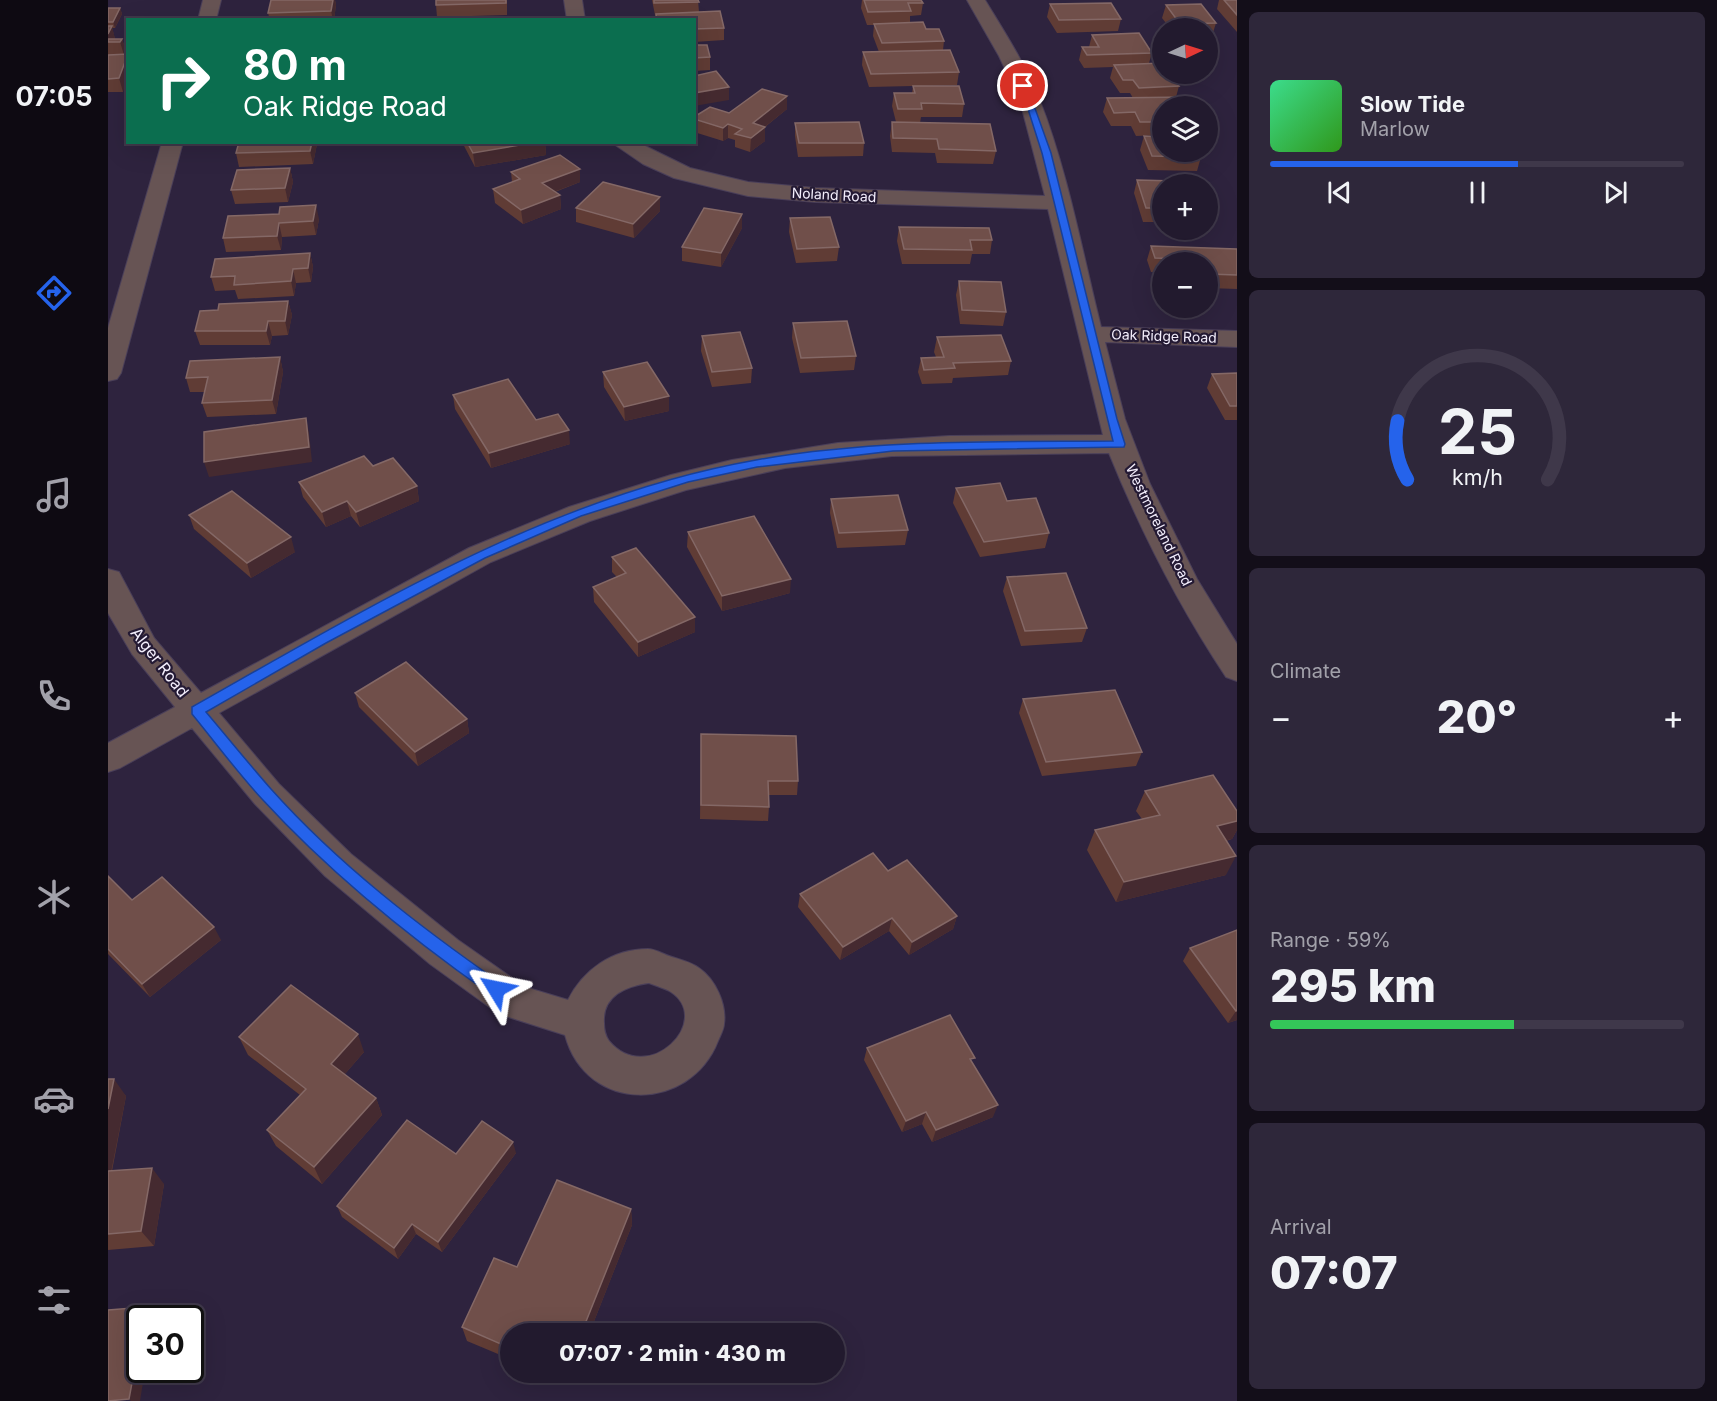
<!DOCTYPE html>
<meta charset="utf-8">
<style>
:root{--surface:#221a2e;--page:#2e273a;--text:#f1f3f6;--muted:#a2a1aa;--line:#3f384a;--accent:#2563eb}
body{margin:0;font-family:Inter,sans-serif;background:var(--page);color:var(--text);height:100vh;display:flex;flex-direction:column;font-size:22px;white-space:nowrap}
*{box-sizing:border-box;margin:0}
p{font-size:20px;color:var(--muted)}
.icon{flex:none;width:33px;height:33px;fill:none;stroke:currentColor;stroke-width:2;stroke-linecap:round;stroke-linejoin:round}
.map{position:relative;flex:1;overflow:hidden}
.side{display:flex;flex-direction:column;gap:12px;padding:12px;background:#130e19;width:480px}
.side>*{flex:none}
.guide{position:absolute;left:18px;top:18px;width:570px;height:126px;border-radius:0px;box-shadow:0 6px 24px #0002,0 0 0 2px var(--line);background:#0b6e4f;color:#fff;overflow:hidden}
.needle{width:39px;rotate:86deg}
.fabs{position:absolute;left:1044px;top:18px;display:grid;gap:12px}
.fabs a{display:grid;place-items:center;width:66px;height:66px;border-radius:50%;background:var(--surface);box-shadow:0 6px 24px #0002,0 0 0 2px var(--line);font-size:30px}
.speed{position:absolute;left:18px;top:1305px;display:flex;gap:12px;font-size:30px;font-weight:700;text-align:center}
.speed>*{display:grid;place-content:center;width:78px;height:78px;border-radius:50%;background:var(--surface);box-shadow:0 6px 24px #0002,0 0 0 2px var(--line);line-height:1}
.speed .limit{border:3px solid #111;border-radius:9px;background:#fff;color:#111}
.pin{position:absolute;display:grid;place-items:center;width:51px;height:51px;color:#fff;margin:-26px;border:3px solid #fff;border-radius:50%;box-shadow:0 2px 6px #0007}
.me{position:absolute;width:66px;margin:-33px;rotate:305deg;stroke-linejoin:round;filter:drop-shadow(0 0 4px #0008)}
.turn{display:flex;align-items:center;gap:21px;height:126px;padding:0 18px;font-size:27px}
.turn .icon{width:78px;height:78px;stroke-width:2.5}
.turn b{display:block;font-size:42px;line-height:51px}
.big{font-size:45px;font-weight:800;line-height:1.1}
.side .card{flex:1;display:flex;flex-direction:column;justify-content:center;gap:9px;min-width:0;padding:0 21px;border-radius:9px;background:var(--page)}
.side .dial{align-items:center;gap:0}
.dial svg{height:156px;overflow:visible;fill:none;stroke:var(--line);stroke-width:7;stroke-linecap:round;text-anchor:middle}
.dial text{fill:var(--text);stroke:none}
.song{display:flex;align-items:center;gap:18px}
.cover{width:72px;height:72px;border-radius:9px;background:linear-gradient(135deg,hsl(150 70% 55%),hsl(110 70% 35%))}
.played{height:6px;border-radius:3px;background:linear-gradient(90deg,var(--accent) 60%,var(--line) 60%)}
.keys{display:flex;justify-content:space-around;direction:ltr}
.heat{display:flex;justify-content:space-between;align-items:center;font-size:33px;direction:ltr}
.charge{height:9px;border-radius:4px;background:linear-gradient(90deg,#34c759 59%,var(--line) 0)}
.trip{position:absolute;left:392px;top:1323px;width:345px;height:60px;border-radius:30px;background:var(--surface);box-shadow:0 6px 24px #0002,0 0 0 2px var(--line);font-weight:800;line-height:60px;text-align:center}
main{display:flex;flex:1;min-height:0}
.tab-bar{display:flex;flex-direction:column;width:108px;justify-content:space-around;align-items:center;background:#0e0a12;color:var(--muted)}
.tab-bar .icon{width:42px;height:42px}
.tab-bar .on{color:var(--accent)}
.tab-bar b{font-size:27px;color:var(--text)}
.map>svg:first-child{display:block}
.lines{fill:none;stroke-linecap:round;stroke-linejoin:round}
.minor-casing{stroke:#4a3f59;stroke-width:2}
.minor{fill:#675454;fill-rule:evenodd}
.wall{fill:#603c35}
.shaded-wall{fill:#452a30}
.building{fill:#704f4a;stroke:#846866;stroke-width:1.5}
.route{fill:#2563eb;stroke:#184099;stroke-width:1.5}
.labels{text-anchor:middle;stroke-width:4.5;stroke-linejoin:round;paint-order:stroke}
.far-street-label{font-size:14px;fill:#f3eefc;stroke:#241a34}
.street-label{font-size:16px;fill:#f3eefc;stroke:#241a34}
</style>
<main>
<nav class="tab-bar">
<b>07:05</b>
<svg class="icon on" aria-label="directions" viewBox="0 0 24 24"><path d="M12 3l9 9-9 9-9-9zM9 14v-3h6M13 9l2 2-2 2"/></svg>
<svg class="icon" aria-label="music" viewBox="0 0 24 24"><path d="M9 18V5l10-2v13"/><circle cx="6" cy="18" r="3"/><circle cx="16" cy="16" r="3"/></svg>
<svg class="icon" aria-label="phone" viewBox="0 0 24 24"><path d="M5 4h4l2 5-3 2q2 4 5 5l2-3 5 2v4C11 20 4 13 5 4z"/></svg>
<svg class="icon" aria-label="climate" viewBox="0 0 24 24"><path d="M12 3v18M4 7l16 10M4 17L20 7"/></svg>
<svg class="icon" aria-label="car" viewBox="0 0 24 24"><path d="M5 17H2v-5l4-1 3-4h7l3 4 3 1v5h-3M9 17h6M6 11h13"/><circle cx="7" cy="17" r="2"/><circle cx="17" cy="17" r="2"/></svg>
<svg class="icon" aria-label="filters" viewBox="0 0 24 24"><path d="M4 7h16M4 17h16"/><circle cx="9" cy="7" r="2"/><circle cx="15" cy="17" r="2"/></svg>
</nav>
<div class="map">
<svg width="1129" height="1401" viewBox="0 0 1129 1401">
<rect width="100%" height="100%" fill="#2e233e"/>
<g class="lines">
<g class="minor-casing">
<g id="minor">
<polygon points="95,0 113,0 108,20 90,20"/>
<polygon points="456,0 474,0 477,20 459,20"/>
<path d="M859 0H877C897 33 918 65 932 101 959 169 975 255 993 327L1129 331V347L997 342 1017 419 1042 484 1089 579 1129 644V681L1118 677C1071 606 1033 532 1001 453L784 456 677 468 578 490 482 521 383 562 111 713 171 784 243 854 350 940 417 987 460 1000C475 970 504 949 540 949 547 949 555 954 561 956 570 959 583 962 591 968 607 979 619 1004 616 1024 616 1029 612 1036 610 1041 582 1113 478 1114 457 1035L391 1014 322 964 217 876 147 804 84 728 12 768 0 772V743L67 707 24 654 0 613V569L11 572 46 638 93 693 361 548 461 507 563 475 624 460 730 443 841 436 995 435 940 209 708 202 640 196 566 178 535 164 503 142H529L582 168 640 182 708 188 937 196 912 101 891 56ZM541 983C548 986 557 988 563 992 606 1021 540 1087 501 1041 497 1035 496 1030 496 1023 494 996 518 986 541 983Z"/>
<polygon points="54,142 75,142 13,373 9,379 0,381 0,328"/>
</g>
</g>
<use href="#minor" class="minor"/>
</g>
<g class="wall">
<polygon points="163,0 227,0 228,5 226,20 162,20 160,13"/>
<polygon points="399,0 399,15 329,17 328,5"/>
<polygon points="544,0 590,0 591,12 616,28 616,40 586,42 586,20 548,20"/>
<polygon points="754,0 813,0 815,3 813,15 802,16 802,23 818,29 836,41 835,50 851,72 849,85 814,86 856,104 854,117 813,117 812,123 888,151 885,164 829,163 827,153 784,152 782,136 784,122 788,122 784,106 786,93 804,93 805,86 761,87 754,65 755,52 771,52 765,36 766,25 759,25 753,8"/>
<polygon points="1111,0 1129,0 1129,32 1109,9"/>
<polygon points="942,4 1013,19 1010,31 949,33 939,17"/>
<polygon points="1058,5 1108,23 1104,36 1100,36 1100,28 1062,28 1054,18"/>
<polygon points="0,8 12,8 14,14 7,28 4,28 7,39 14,39 18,51 16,54 15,92 0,92"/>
<polygon points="984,35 1044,53 1041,63 1071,86 1068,97 1054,106 1054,135 1028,136 1023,126 1003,126 995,112 999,98 1025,98 1022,93 1012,93 1002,78 1005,67 976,68 971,60 974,47 981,47"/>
<polygon points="586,45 602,57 602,70 586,71"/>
<polygon points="679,96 679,109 657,127 657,141 642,152 627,147 627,140 620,138 615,141 586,132 586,117 621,113"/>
<polygon points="687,123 756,143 755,156 690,157 687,136"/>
<polygon points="1036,136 1093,157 1089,171 1040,170 1032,150"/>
<polygon points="354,142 437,142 438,155 367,167"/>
<polygon points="209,144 205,164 131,167 128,153"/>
<polygon points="182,168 185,182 180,202 127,204 123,190"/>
<polygon points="403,172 472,182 447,192 452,195 453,209 415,224 387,203 385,189 404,182"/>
<polygon points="1029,180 1054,184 1054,222 1035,222 1026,193"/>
<polygon points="552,197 552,211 526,238 468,222 468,208"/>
<polygon points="1100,211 1103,220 1099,234 1060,233 1059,230 1100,230"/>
<polygon points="634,214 634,228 613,267 574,261 574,247"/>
<polygon points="120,216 211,219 208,235 174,237 173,250 118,252 115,238"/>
<polygon points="682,218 731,247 729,261 688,263 681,232"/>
<polygon points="791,227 884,240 882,254 864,254 862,264 794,264 789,241"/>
<polygon points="1043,246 1129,249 1129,289 1100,288 1100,262 1054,262 1054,272 1043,272 1039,260"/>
<polygon points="202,253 205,267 203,282 188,283 186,296 130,299 127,290 107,291 103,277"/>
<polygon points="851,281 898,312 895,326 852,324 848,295"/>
<polygon points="180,301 184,315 180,335 164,336 162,345 92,345 87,331 110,310"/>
<polygon points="685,323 748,356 746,370 692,373 684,338"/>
<polygon points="594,336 644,368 643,383 604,387 593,351"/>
<polygon points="829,337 903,361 900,375 845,378 844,383 814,384 810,372 813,358 828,357 826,352"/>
<polygon points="172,357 175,372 168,414 99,417 94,403 97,392 82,392 78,378"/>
<polygon points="495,372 561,411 517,421 496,387"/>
<polygon points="1129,373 1129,420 1117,420 1099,388 1104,374"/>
<polygon points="345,395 428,420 462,444 383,468 347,409"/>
<polygon points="265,466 309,486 311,501 252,527 243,516 218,527 195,497 191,482"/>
<polygon points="848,488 899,501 941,533 937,548 872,557 845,503"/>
<polygon points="723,499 800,530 797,545 729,548 722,513"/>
<polygon points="81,515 187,552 143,578 86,529"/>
<polygon points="580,532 682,593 614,611 579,547"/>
<polygon points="504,557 587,617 587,632 530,657 486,602 485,587 509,577 504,572"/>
<polygon points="899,577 979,628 974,642 913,646 895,591"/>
<polygon points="247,693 359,719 361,733 310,766 251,707"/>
<polygon points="915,699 1034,752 1028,766 934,776 911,713"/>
<polygon points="593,734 690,781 689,795 661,795 661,807 660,821 592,819"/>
<polygon points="1037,791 1129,811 1129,830 1124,839 1118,841 1118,875 1008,902 979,850 987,830 1034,819 1028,811"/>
<polygon points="780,871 849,916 845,929 801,955 781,931 732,960 690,907 692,894"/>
<polygon points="0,876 24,900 113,940 42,997 0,954"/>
<polygon points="1129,930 1129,1020 1120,1023 1075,961 1082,948"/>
<polygon points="131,1037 256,1052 236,1075 268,1098 274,1115 214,1184 168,1146 159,1130 192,1095 140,1055"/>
<polygon points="759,1048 865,1063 885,1117 824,1142 814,1124 794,1132 756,1060"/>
<polygon points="0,1079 18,1096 4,1171 56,1184 46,1246 0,1250"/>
<polygon points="408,1153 334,1252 308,1234 290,1259 234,1217 229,1206 348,1154"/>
<polygon points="523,1209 524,1225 481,1334 402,1334 402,1359 359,1341 354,1327 409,1267"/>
<polygon points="433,1372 465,1372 461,1384"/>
</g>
<g class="shaded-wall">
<polygon points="225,0 227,0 228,5 226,20 225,20 223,11"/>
<polygon points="12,8 14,14 7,28 5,22"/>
<polygon points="4,26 7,39 0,42 0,34"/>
<polygon points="14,39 18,51 16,55 12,42"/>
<polygon points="20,56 20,79 15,92 11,78"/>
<polygon points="621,87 621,100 586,106 586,93"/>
<polygon points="679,96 679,109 644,137 645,123"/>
<polygon points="620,124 620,138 615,141 615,128"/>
<polygon points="657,127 657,141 642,152 643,138"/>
<polygon points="204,142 209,142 209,144 205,164 202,151"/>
<polygon points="429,142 437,142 438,155 367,167 365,153"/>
<polygon points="182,168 185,182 180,202 177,188"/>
<polygon points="472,169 472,182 435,196 434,183"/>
<polygon points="452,195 453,209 415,224 413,210"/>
<polygon points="552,197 552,211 526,238 525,224"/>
<polygon points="208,205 211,219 208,235 205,221"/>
<polygon points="634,214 634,228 613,267 613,253"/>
<polygon points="171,223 174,237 173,250 169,236"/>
<polygon points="202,253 205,267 203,282 200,268"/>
<polygon points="185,269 188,283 186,296 183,281"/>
<polygon points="180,301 184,315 180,335 177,321"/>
<polygon points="160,321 164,336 162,345 158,331"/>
<polygon points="172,357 175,372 168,414 164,400"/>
<polygon points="561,396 561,411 517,421 516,407"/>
<polygon points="198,418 201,433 204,462 101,477 96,462"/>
<polygon points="461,430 462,444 383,468 381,453"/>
<polygon points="309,486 311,501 252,527 248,512"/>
<polygon points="239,501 243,516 218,527 214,512"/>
<polygon points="183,537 187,552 143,578 139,563"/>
<polygon points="683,579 682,593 614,611 614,596"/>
<polygon points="587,617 587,632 530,657 530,642"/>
<polygon points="359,719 361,733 310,766 307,752"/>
<polygon points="1129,821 1129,830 1124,839 1098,845 1109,826"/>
<polygon points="1128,856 1118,875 1008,902 1016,882"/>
<polygon points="849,916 845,929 801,955 804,942"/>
<polygon points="784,918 781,931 732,960 735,947"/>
<polygon points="106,927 113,940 42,997 34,984"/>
<polygon points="1129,1010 1129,1020 1120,1023 1128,1011"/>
<polygon points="250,1034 256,1052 230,1082 223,1064"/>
<polygon points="6,1079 18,1096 0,1188 0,1109"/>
<polygon points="268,1098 274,1115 214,1184 206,1167"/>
<polygon points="890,1105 885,1117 824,1142 828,1130"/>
<polygon points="818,1112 814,1124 794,1132 798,1121"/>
<polygon points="405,1142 408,1153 334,1252 330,1242"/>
<polygon points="44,1168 56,1184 46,1246 33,1231"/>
<polygon points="523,1209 524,1225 481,1334 473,1334"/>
<polygon points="304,1224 308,1234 290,1259 286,1248"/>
<polygon points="37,1307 46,1316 46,1318 35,1318"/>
<polygon points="32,1340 32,1370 37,1370 32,1401 23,1401 21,1399"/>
<polygon points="458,1372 465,1372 461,1384"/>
</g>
<g class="building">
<polygon points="163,0 225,0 223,11 160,13"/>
<polygon points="328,0 398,0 398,3 328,5"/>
<polygon points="546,0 590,0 591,2 546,3"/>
<polygon points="756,0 813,0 815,3 800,3 803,11 760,12"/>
<polygon points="1116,0 1129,0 1129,15"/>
<polygon points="1003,3 1013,19 951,20 942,4"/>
<polygon points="1093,4 1108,23 1072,24 1058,5"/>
<polygon points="0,8 12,8 5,22 0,22"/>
<polygon points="612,11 616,28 586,29 586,20 549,20 548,14"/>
<polygon points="815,22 818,29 831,29 836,41 774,43 766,24"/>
<polygon points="0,26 4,26 0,34"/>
<polygon points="1031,33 1044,53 979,55 974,47 991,47 984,35"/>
<polygon points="0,39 14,39 12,42 0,42"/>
<polygon points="586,45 599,45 602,57 586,58"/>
<polygon points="842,50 851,72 763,74 755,52"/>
<polygon points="20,54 11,78 0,79 0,55"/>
<polygon points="1054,63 1054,74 1062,74 1071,86 1031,88 1025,80 1015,80 1006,65"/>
<polygon points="608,71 621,87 586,93 586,76"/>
<polygon points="805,86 851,86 856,104 813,103 814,109 790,109 786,93 807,93"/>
<polygon points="654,89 679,96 645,123 657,127 643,138 627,134 634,129 620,124 615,128 586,119 586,117 602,107 621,113"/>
<polygon points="1080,97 1086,106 1054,106 1054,122 1032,122 1027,112 1006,113 999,98"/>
<polygon points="751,122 756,143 691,143 687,123"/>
<polygon points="784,122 882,124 888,151 831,149 829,139 785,138"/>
<polygon points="1036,136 1054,137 1054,152 1091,152 1093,157 1044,156"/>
<polygon points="131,142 204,142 202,151 128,153"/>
<polygon points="359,142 429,142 365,153"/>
<polygon points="452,155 472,169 434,183 452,195 413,210 385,189 412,179 403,172"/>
<polygon points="182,168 177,188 123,190 129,170"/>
<polygon points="1029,180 1068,181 1070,184 1054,184 1054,208 1038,208"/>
<polygon points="495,182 552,197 525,224 468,208"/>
<polygon points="208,205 205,221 171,223 169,236 115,238 120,216 171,214 172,207"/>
<polygon points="596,208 634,214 613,253 574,247"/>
<polygon points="1100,211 1103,220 1100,220"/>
<polygon points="722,217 731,247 689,249 682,218"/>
<polygon points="791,227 881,228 884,240 862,240 864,250 796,249"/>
<polygon points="1043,246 1129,249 1129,275 1100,274 1100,262 1080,262 1079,259 1047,258"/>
<polygon points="202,253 200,268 185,269 183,281 126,285 127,276 103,277 107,259"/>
<polygon points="851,281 893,282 898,312 854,310"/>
<polygon points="180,301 177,321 160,321 158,331 87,331 92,311 110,310 111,304"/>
<polygon points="739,321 748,356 693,358 685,323"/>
<polygon points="632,332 644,368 604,372 594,336"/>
<polygon points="893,335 903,361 845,363 847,368 816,370 813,358 836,357 829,337"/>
<polygon points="172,357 164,400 94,403 100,377 78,378 82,361"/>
<polygon points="539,362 561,396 516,407 495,372"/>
<polygon points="1129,373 1129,406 1122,406 1104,374"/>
<polygon points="400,379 428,420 450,414 461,430 381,453 345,395"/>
<polygon points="198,418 201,447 96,462 96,432"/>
<polygon points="256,456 265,466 285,458 309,486 248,512 239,501 214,512 191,482"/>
<polygon points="892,483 899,501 928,498 941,533 876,542 848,488"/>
<polygon points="124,491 183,537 139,563 81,515"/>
<polygon points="790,495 800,530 731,533 723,499"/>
<polygon points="646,516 683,579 614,596 580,532"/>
<polygon points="528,548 587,617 530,642 485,587 518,573 504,557"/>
<polygon points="958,573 979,628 917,631 899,577"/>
<polygon points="298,662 359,719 307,752 247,693"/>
<polygon points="1007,690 1034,752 938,762 915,699"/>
<polygon points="593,734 688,736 690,781 660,781 661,807 593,805"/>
<polygon points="1105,775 1129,811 1129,821 1109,826 1128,856 1016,882 987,830 1052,815 1037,791"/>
<polygon points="765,853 780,871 799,860 849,916 804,942 784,918 735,947 692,894"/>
<polygon points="0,876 24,900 54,877 106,927 34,984 0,949"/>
<polygon points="1129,930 1129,1010 1128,1011 1082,948"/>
<polygon points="183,985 250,1034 223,1064 268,1098 206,1167 159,1130 198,1089 131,1037"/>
<polygon points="842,1015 867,1058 862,1059 890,1105 828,1130 818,1112 798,1121 759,1048"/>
<polygon points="0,1079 6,1079 0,1109"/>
<polygon points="299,1120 348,1154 374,1121 405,1142 330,1242 304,1224 286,1248 229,1206"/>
<polygon points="44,1168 33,1231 0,1234 0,1171"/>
<polygon points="449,1180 523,1209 473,1334 402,1334 402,1348 354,1327 386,1258 409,1267"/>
<polygon points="37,1307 35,1318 32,1318 32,1340 21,1399 0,1401 0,1310"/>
</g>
<path class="route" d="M912 84 919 86 943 153 1009 419 1017 444 1016 447 785 451 649 467 580 482 473 516 377 558 218 643 98 712C120 738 141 764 163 789 230 864 312 927 394 984L396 989 394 994 388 996 382 994C301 937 222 873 154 799 129 772 107 742 84 714V707C263 606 443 496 648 460 765 439 886 442 1005 441L934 153Z"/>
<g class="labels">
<g class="far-street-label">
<text transform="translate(726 195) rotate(3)" y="5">Noland Road</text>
<text transform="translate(1056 336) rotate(2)" y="5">Oak Ridge Road</text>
<text transform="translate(1051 525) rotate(64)" y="5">Westmoreland Road</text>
</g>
<g class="street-label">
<text transform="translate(52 662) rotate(52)" y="6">Alger Road</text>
</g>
</g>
</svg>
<div class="fabs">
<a><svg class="needle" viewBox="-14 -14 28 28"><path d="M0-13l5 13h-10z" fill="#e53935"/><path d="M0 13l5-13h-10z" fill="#a2a1aa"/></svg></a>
<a><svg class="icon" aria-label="layers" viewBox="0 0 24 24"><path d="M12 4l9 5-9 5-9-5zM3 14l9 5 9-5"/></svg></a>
<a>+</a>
<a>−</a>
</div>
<div class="speed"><div class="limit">30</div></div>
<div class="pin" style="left:915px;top:86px;background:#d93025"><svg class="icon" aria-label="arrive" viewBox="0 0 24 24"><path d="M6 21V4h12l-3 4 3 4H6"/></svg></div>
<svg class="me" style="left:388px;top:989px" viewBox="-20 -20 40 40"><path d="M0-17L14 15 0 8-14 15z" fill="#2563eb" stroke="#fff" stroke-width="4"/></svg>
<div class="trip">07:07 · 2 min · 430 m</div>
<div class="guide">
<div class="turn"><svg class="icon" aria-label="right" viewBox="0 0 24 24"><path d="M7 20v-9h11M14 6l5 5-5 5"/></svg><div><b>80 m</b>Oak Ridge Road</div></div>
</div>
</div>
<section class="side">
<div class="card">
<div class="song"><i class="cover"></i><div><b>Slow Tide</b><p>Marlow</p></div></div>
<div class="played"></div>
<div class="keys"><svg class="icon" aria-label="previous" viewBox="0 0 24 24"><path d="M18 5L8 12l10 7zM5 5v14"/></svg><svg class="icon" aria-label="pause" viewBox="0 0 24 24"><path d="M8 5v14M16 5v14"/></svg><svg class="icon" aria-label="next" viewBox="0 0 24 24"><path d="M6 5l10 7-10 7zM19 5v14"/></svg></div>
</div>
<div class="card dial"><svg viewBox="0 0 100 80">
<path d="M14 69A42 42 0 1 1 86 69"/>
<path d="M14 69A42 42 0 0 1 9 39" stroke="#2563eb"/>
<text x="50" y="56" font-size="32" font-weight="700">25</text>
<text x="50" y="72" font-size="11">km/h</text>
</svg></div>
<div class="card"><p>Climate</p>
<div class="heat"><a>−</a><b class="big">20°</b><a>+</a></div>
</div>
<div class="card"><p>Range · 59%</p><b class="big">295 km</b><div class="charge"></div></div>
<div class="card"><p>Arrival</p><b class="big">07:07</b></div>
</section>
</main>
